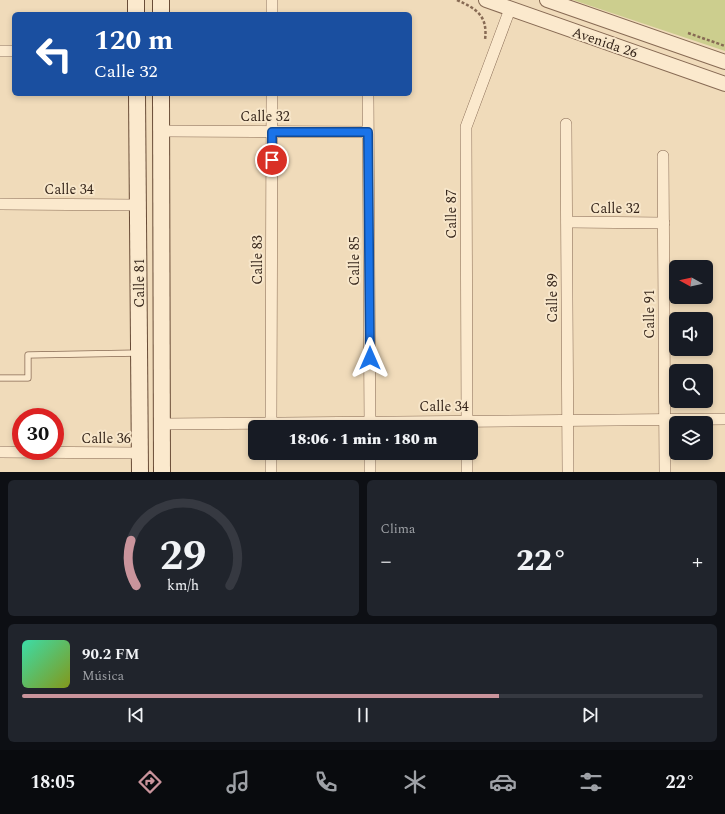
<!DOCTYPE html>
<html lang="es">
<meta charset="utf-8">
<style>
:root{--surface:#171b24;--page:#20242c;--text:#f1f3f6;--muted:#9ea1a6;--line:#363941;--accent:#ca949c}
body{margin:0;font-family:Spectral,serif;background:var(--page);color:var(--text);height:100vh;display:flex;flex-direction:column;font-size:15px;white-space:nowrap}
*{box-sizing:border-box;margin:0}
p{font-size:13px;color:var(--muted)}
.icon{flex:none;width:22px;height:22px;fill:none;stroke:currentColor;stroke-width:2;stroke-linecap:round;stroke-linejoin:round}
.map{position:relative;height:472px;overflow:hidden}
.details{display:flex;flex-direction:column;gap:8px;padding:8px;background:#0d0f14;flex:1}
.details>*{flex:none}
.banner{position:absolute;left:12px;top:12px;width:400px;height:84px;border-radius:6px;box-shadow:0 2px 6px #0003;background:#1a4fa0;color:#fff;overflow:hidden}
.needle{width:26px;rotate:278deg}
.fabs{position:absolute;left:669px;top:260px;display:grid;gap:8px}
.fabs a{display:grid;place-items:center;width:44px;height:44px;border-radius:6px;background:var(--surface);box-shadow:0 2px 6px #0003;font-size:20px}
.speed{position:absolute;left:12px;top:408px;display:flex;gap:8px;font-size:20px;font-weight:700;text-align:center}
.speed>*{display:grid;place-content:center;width:52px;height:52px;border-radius:50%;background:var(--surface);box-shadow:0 2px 6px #0003;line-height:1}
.speed .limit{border:6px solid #d22;background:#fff;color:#111}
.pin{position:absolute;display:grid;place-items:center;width:34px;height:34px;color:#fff;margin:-17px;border:2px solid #fff;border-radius:50%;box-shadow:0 1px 4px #0007}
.me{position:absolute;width:44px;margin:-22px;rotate:0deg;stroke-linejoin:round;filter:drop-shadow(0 0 3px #0008)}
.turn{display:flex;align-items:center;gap:14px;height:84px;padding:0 16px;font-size:18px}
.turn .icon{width:52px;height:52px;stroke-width:2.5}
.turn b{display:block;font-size:28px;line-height:34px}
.big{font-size:30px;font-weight:800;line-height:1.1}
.details .widget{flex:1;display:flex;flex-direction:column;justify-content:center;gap:6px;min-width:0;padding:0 14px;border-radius:6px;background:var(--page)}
.details .dial{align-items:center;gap:0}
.dial svg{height:104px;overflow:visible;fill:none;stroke:var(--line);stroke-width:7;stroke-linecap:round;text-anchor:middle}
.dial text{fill:var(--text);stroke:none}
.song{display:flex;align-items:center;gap:12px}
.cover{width:48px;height:48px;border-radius:6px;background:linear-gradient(135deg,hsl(160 70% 55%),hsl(70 70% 35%))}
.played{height:4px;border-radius:2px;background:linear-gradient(90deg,var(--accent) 70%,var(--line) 70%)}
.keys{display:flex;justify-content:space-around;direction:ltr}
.heat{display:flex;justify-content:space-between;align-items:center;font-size:22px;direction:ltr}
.details .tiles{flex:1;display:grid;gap:8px;grid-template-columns:1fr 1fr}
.widget:last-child{grid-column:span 2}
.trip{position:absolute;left:248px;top:420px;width:230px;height:40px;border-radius:6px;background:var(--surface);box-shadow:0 2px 6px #0003;font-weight:800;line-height:40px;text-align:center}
.menu{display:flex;height:64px;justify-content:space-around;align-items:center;background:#090b0e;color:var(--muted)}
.menu .icon{width:28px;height:28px}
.menu .on{color:var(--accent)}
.menu b{font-size:18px;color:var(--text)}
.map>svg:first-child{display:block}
.green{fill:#ccce8e}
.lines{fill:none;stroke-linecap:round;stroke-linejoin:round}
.service-casing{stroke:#876a54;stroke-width:7}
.minor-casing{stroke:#876a54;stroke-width:12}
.tertiary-casing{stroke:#876a54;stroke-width:16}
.secondary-casing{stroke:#694c37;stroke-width:18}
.path{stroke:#876a54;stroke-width:2.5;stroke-dasharray:3 2;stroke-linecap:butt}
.service{stroke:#fbe9cd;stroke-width:5.5}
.minor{stroke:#fbe9cd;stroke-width:11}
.tertiary{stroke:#fbe9cd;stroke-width:14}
.secondary{stroke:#fbe9cd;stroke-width:16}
.route-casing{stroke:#114b97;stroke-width:10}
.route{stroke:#1a73e8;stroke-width:7}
.labels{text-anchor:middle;stroke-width:4;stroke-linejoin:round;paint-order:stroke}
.street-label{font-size:14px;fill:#35251a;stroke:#f7e6ca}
</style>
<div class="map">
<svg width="725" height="472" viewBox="0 0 725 472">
<rect width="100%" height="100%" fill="#f0dbba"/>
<polygon class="green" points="573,0 725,0 725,51"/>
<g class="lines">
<g class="service-casing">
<polyline id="service" points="0,378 28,378 28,355 138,353"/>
</g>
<g class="minor-casing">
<g id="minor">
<polyline points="272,14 272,0"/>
<polyline points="0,51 14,51"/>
<polyline points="368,94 370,427"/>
<polyline points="566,124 568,472"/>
<polyline points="161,131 368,132"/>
<polyline points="663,156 665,472"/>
<polyline points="0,204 138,205"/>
<polyline points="567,222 664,223"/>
<polyline points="162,424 725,419"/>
<polyline points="271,427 272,94"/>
<polyline points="467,427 466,127 510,9"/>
<polyline points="0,452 140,453"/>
<polyline points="370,453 370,472"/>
<polyline points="467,453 467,472"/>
<polyline points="271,472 271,453"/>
</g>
</g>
<g class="tertiary-casing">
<g id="tertiary">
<polyline points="486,0 725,84"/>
<polyline points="547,0 725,62"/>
</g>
</g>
<g class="secondary-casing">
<g id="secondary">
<polyline points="136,0 136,14"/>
<polyline points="161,0 161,14"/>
<polyline points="137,94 140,472"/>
<polyline points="161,94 162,472"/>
</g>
</g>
<g class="path">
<path d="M457 0C477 9 488 16 485 40"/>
<polyline points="688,33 725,46"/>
</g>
<use href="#service" class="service"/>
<use href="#minor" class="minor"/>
<use href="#tertiary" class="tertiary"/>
<use href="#secondary" class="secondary"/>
</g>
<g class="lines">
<g class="route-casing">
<polyline id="route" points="272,160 272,132 368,132 370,358"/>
</g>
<use href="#route" class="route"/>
</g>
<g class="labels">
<g class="street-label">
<text transform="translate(605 42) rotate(19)" y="5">Avenida 26</text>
<text x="265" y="121">Calle 32</text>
<text x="69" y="194">Calle 34</text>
<text x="615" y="213">Calle 32</text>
<text transform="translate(451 214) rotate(-90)" y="5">Calle 87</text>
<text transform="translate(257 260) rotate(-90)" y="5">Calle 83</text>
<text transform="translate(354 261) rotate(-90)" y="5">Calle 85</text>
<text transform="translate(139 283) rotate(-90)" y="5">Calle 81</text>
<text transform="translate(552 298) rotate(-90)" y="5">Calle 89</text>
<text transform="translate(649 314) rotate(-90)" y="5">Calle 91</text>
<text x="444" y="411">Calle 34</text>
<text x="106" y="443">Calle 36</text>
</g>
</g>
</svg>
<div class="fabs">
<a><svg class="needle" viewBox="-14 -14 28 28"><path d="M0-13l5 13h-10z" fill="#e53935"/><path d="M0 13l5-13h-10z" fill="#9ea1a6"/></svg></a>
<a><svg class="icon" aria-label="sound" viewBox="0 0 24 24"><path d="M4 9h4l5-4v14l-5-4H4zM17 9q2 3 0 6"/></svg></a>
<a><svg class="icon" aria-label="search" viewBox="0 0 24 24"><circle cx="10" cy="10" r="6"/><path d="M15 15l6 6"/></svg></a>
<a><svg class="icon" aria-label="layers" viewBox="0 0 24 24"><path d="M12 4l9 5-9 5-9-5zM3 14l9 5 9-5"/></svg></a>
</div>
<div class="speed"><div class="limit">30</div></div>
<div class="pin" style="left:272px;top:160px;background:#d93025"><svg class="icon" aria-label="arrive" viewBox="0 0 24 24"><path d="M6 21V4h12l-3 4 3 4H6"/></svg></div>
<svg class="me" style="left:370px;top:358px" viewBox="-20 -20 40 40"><path d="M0-17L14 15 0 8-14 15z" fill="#1a73e8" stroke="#fff" stroke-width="4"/></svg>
<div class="trip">18:06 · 1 min · 180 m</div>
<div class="banner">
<div class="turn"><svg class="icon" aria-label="left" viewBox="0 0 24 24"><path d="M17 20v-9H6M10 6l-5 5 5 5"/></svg><div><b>120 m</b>Calle 32</div></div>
</div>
</div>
<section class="details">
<div class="tiles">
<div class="widget dial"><svg viewBox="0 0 100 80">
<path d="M14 69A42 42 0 1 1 86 69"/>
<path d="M14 69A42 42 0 0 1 10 34" stroke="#ca949c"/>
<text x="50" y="56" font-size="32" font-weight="700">29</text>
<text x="50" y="72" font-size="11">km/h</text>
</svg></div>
<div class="widget"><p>Clima</p>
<div class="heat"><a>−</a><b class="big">22°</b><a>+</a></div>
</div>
<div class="widget">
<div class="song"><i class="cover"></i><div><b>90.2 FM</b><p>Música</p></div></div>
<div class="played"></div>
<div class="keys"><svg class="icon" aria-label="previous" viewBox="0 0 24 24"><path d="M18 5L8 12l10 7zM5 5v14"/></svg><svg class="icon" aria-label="pause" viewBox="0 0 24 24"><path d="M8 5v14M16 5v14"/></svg><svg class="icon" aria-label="next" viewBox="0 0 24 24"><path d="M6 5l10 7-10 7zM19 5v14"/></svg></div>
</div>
</div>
</section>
<nav class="menu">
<b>18:05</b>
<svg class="icon on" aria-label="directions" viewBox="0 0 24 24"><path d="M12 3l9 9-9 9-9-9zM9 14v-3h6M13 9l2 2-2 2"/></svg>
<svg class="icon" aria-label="music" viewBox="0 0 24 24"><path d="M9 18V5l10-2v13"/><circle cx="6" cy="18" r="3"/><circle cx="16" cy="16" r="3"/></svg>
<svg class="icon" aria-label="phone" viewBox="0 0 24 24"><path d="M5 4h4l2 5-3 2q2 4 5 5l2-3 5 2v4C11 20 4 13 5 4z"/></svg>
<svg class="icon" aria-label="climate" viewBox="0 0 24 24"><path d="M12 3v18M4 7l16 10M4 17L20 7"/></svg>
<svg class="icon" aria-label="car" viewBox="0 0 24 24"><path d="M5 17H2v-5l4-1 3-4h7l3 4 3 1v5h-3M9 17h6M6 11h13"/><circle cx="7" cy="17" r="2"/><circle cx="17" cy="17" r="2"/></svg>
<svg class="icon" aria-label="filters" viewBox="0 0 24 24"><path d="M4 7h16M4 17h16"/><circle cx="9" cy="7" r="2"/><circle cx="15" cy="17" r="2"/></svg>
<b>22°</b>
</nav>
